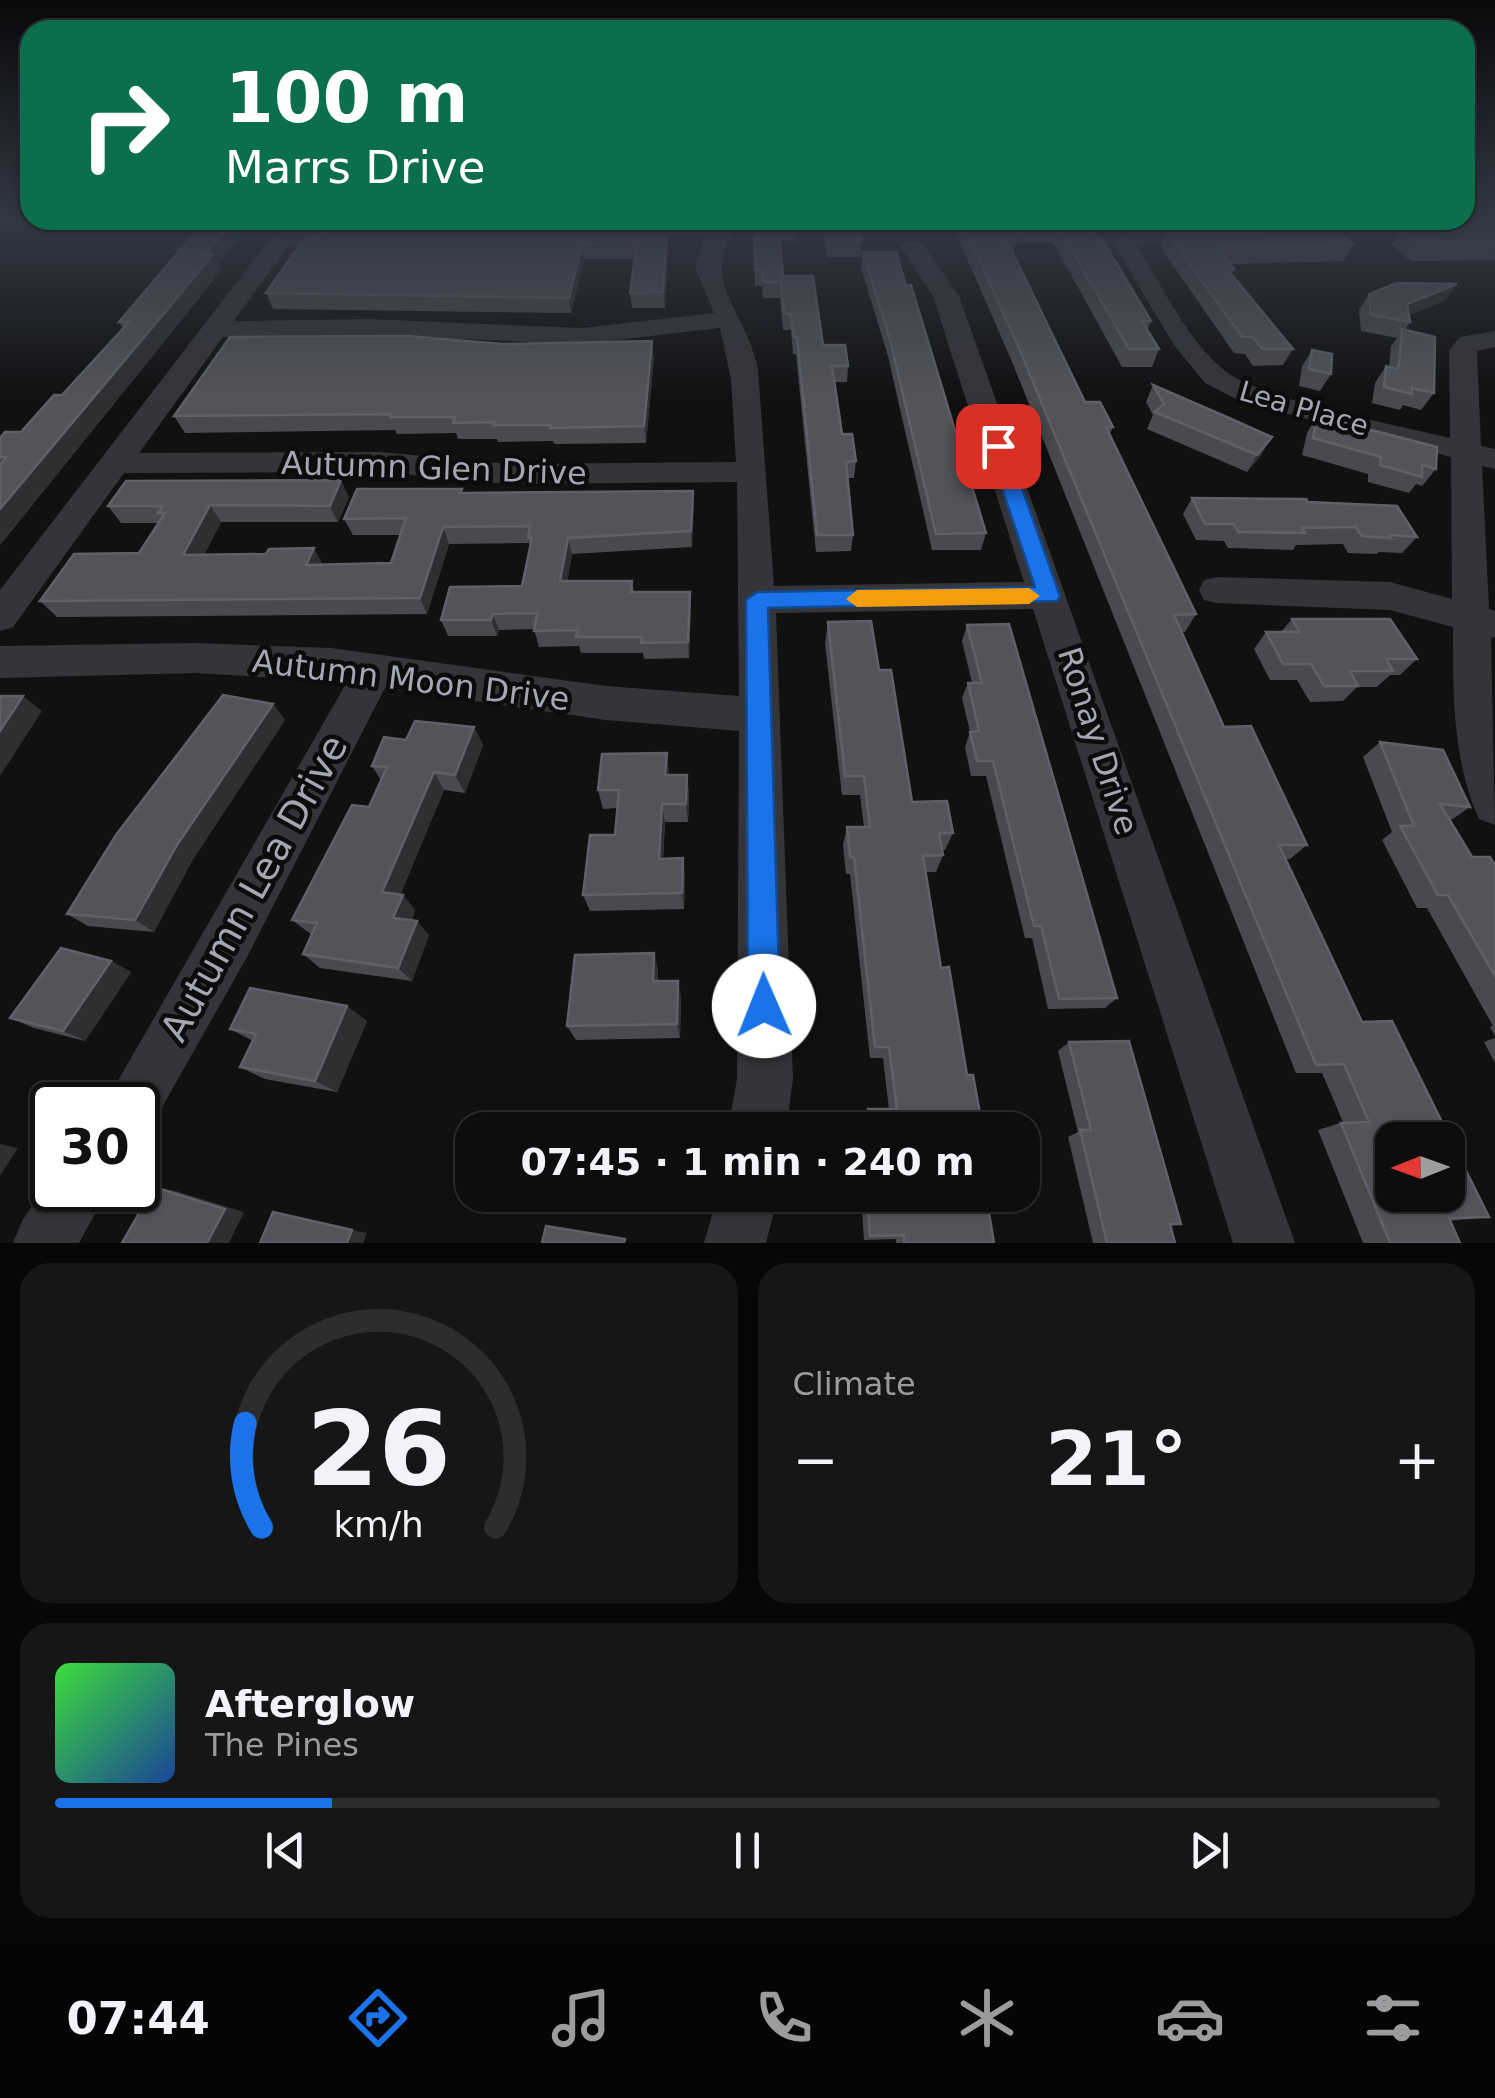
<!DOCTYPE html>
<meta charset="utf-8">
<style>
:root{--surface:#0d0d0e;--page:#161617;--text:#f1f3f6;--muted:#9a9c9e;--line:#2d2d2e;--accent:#1a73e8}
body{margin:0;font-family:"DejaVu Sans",sans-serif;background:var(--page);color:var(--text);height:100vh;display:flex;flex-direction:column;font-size:38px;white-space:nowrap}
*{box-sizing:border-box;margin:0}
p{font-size:32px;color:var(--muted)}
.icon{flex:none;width:55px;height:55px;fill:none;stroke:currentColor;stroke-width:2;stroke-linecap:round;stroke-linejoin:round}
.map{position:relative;height:1243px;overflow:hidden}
.panel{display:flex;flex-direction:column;gap:20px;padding:20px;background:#070708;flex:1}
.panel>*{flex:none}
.top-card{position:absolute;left:20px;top:20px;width:1455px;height:210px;border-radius:30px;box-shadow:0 2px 8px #0004,0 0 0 2px var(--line);background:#0b6e4f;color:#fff;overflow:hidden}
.needle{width:65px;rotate:269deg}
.buttons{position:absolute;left:1375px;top:1122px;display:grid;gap:20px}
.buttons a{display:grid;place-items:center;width:90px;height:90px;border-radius:20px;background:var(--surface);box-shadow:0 2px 8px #0004,0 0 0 2px var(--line);font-size:50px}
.speed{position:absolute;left:30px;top:1082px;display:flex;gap:20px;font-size:50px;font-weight:700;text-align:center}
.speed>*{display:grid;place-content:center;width:130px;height:130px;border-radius:50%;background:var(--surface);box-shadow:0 2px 8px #0004,0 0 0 2px var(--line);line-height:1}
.speed .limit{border:5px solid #111;border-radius:15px;background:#fff;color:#111}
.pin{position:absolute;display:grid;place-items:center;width:85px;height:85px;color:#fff;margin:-42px;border-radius:20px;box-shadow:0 5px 15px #0006}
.me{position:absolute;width:110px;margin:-55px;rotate:359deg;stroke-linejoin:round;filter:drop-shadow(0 0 8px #0008)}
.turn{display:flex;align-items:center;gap:35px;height:210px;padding:0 40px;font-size:45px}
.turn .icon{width:130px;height:130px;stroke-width:2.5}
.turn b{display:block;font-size:70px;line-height:85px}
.big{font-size:75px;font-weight:800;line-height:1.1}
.panel .tile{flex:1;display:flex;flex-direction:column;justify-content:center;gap:15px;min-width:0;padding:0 35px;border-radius:30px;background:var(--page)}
.panel .dial{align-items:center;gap:0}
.dial svg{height:260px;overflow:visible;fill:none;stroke:var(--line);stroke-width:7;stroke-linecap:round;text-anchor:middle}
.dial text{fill:var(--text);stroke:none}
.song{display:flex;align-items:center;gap:30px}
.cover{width:120px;height:120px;border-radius:15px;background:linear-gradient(135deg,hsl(120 70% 55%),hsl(220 70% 35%))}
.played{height:10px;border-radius:5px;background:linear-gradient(90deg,var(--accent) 20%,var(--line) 20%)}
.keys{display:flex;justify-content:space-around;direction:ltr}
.heat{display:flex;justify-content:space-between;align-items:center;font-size:55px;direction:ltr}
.panel .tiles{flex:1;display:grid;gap:20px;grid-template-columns:1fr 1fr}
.tile:last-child{grid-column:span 2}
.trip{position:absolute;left:455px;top:1112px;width:585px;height:100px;border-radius:30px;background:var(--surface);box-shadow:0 2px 8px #0004,0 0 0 2px var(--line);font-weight:800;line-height:100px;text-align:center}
.tabs{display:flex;height:160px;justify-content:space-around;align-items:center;background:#050506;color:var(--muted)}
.tabs .icon{width:70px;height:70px}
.tabs .on{color:var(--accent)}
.tabs b{font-size:45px;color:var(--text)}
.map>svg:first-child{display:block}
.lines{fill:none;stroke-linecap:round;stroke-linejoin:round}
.minor{fill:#353539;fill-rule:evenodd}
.wall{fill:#4a4a4e}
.shaded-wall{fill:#2f2f32}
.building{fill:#535459;stroke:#606167;stroke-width:2.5;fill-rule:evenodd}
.route{fill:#1a73e8;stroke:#114b97;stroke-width:2.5}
.slow{fill:#f59e0b}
.labels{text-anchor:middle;stroke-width:9;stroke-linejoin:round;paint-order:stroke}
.far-street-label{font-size:28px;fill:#a4a6b1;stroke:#0c0c0d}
.street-label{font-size:32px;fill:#a4a6b1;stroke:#0c0c0d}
.near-street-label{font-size:38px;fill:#a4a6b1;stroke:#0c0c0d}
</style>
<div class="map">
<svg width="1495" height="1243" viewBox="0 0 1495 1243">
<rect width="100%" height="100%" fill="#111112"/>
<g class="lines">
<g class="minor">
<path d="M739 222C696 282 746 307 758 370L774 586 1024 582 933 296 901 247 905 242H921L959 296 1295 1243H1233L1033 609 776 613 793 1079 786 1130H728L737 1079 739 731 606 720 385 688 247 957 152 1125 138 1131V1105H104L347 682 195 673 0 678V646L195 643 331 648 606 686 739 696 737 482 508 484 381 472 124 473 13 627 0 631V590L273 235C295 229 367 215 383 231L372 238 289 245 234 321 368 319 582 328 714 313 695 267 704 237 617 235 606 228 609 223ZM720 328 731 379 736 462 508 464 381 452 139 453 223 337 368 335 582 344Z"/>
<polygon points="1495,224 1495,238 1287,240 1276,233 1287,226"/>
<path d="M1217 227 1228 234 1225 239 1136 244C1162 285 1186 339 1224 370 1260 400 1399 425 1450 438L1449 350 1460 337 1495 331V347L1477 351 1481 446 1495 449V469L1482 466 1489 609 1495 611V637L1491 638 1495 825 1479 819C1452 759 1453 693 1453 627L1390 610 1217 603 1204 600 1199 590 1204 580 1217 577 1390 582 1452 599 1451 457 1242 402 1205 383 1174 345 1113 243 1134 228Z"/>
<polygon points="52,1176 52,1190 108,1190 79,1243 13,1243 22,1221"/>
<polygon points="718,1195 778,1195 766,1243 704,1243"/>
</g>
</g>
<g class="wall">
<polygon points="190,222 252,222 218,264 221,270 196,302 0,545 0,438 21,432 62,395 123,328 119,322 195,233"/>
<polygon points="763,222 803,222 802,231 797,242 780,240 783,276 823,345 848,366 847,382 834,382 842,434 856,461 854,478 848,478 853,535 851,551 816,552 796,354 793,354 791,330 783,330 780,298 763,298 762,286 755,286 754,237"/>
<polygon points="823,222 880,222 861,235 862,241 861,257 827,257 823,234"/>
<polygon points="951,222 1088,222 1151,321 1147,330 1159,349 1152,367 1122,367 1053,242 1016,242 1013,254 1085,402 1113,427 1110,434 1196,614 1185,632 1182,632 1224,727 1307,845 1290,859 1285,859 1362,1022 1489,1217 1450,1221 1460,1243 1363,1243 1318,1130 1343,1122 1322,1073 1296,1073 1013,364"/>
<polygon points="1143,222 1293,222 1144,224"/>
<polygon points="1495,227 1495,260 1411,261 1392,244 1402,228"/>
<polygon points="1167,233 1353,245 1344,261 1230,264 1234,269 1232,274 1293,349 1283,365 1253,366 1245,354 1234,353 1161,248"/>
<polygon points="306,236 668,240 665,308 632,308 630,293 635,259 584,259 571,313 273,309 266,293"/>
<polygon points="863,252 986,533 981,550 932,550 888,356 861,268"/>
<polygon points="1369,294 1446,300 1409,315 1410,322 1405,330 1434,393 1421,410 1403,405 1400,410 1372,403 1375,383 1386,366 1389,367 1391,346 1397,338 1361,331 1359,310"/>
<polygon points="1312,350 1331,374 1320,391 1299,386 1302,366"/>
<polygon points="654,358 646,443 554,444 553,441 498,442 497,439 458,439 456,433 397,434 395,430 185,433 174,416"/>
<polygon points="1153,385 1262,454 1247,472 1147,429 1153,415 1146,402"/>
<polygon points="1317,416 1436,469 1422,486 1416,484 1409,493 1368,482 1368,474 1302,455 1307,433"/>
<polygon points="693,491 692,547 572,554 567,581 632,581 634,592 690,592 691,608 689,658 644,659 643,653 581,653 579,646 539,647 534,629 499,630 497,636 448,636 441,620 522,586 530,547 529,543 449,544 427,614 57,617 40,601 139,553 159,523 121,523 108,506 349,497 338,522 221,522 204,555 323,564 391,563 400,535 353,535 344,519 463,493"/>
<polygon points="1192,498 1308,502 1417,537 1402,553 1379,552 1377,554 1348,553 1343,544 1296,545 1293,550 1228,548 1224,541 1196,540 1183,514"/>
<polygon points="1292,619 1417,659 1400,675 1390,675 1377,687 1357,687 1343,701 1310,702 1297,680 1270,680 1254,649 1266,632 1281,632"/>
<polygon points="828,622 879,670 912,802 953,833 945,850 942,850 943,855 936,872 926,872 941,968 967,1075 983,1130 863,1130 862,1118 868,1109 889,1109 883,1058 870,1058 850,874 846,874 843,845 847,827 864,827 860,795 842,795 825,643"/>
<polygon points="967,625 1117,998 1105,1008 1048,1009 1032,938 1025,938 986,776 971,776 965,747 970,732 962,698 968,683 972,683 962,641"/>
<polygon points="273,704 285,720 193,859 154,932 88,926 67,914"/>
<polygon points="474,727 483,745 465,793 444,790 400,895 403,895 415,910 412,920 429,935 412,981 320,968 303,954 312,935 292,920 369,807 381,780 372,766 406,740"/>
<polygon points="1380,742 1470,807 1450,821 1472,857 1495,865 1495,1036 1490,1027 1493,1026 1427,908 1417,908 1382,840 1392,832 1363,757"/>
<polygon points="669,772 669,775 687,775 689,794 688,822 665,822 663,859 685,875 684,909 590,911 583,895 615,835 617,808 603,809 598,790"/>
<polygon points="654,953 658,970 658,981 681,996 680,1038 576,1040 567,1026"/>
<polygon points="111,961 131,972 85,1041 34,1028 10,1018"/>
<polygon points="367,1021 337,1092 265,1079 240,1067 253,1041 230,1029"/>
<polygon points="1495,1038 1495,1063 1484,1042"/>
<polygon points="1069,1042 1181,1224 1170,1226 1175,1243 1093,1243 1068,1137 1078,1132 1058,1051"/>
<polygon points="861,1195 986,1195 994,1243 896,1243 896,1239 864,1240"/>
</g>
<g class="shaded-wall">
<polygon points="233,222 252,222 218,264 221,270 196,302 0,545 0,509"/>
<polygon points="800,222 803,222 802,231 797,242 798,227"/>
<polygon points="880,222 857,238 858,223"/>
<polygon points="667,225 668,240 665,308 663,292"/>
<polygon points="582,244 584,259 571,313 569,298"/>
<polygon points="1457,284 1446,300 1396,320 1407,304"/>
<polygon points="652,341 654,358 646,443 644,426"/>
<polygon points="1272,437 1262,454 1247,472 1257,455"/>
<polygon points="341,480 349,497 338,522 330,506"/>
<polygon points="693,491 694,507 692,547 691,531"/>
<polygon points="210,505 221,522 195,572 183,555"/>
<polygon points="443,527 449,544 427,614 420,598"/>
<polygon points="568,538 572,554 565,598 560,581"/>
<polygon points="314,548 323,565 306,565"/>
<polygon points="690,592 691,608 689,658 688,642"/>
<polygon points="493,614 499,630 497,636 491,620"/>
<polygon points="23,696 42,711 0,776 0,731"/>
<polygon points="273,704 285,720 193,859 154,932 135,920 177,845"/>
<polygon points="474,727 483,745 465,793 455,775"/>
<polygon points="667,753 669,772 668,794 665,775"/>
<polygon points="434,772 444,790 395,908 382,892"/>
<polygon points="687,775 689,794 688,822 686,804"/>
<polygon points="662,804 665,822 662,876 659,859"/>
<polygon points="683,858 685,875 684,909 682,893"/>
<polygon points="403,895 415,910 407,932 393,918"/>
<polygon points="417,921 429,935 412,981 398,968"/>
<polygon points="654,953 658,970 657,997 653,981"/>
<polygon points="111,961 131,972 85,1041 63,1031"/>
<polygon points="678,981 681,996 680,1038 677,1024"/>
<polygon points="347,1006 367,1021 337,1092 315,1081"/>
<polygon points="0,1144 18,1148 0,1176"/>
<polygon points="154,1187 176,1191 244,1212 229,1243 207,1243"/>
<polygon points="352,1230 367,1233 363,1243 347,1243"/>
</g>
<g class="building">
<polygon points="200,222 233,222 206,254 213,254 187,286 0,509 0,465 7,457 0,457 0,438 5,432 21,432 54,395 62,395 129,322 119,322 203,223"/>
<polygon points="763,222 800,222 798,227 778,224 783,276 813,276 823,345 845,345 848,366 832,366 842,434 852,434 856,461 846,462 853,535 817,535 797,337 794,337 791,314 784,314 781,282 763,282 762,270 755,270 754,237"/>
<polygon points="824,222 859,222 862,241 828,242"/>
<path d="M962 222H1088L1098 239H1102L1151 321H1142L1159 349H1129L1057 225 1008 226 1016 243H1008L1085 402H1100L1113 427H1106L1196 614 1174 615 1224 727 1251 726 1307 845H1279L1362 1022 1392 1021 1489 1217 1449 1218 1460 1243H1390L1341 1123 1369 1122 1344 1064 1316 1065 1018 346ZM1392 1140H1448V1195H1392Z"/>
<polygon points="529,224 667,225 663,292 630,293 637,243 582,244 569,298 266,293 306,236 319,236 323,230"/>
<polygon points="1495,227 1495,245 1421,245 1402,228"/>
<polygon points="1337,230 1353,245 1218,248 1234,269 1227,269 1293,349 1262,349 1253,337 1242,337 1167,233"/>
<polygon points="863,252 896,252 906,286 911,285 986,533 936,534 890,340"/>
<polygon points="1397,283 1457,284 1407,304 1410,322 1371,315 1369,294"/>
<polygon points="1402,329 1435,337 1434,393 1412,388 1412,394 1384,387 1386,366 1397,369 1399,365"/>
<polygon points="407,336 503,344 652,341 644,426 550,428 551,425 493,425 494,422 453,423 455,417 390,417 391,414 174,416 230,337"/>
<polygon points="1312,350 1332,354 1331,374 1309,369"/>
<polygon points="1153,385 1229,418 1272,437 1257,455 1155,412 1164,404"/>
<polygon points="1317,416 1437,447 1436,469 1422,465 1422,477 1380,465 1381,457 1313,438"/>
<polygon points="341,480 330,506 210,505 183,555 266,554 269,549 314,548 306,565 391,563 406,518 344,519 357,489 462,489 460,493 693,491 691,531 568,538 560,581 632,581 631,592 690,592 688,642 641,643 642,637 576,637 578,630 534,631 537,613 493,614 491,620 441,620 450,587 522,586 532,538 528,538 530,526 443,527 420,598 40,601 74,554 139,553 165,513 158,513 163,506 108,506 126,481"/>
<polygon points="1192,498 1306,499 1308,502 1397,506 1417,537 1390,535 1391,538 1362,536 1356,527 1302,528 1305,533 1238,532 1234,524 1205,524"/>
<polygon points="1292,619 1390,619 1417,659 1386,659 1393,671 1350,671 1358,686 1324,686 1311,664 1283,664 1266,632 1300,632"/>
<polygon points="871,621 879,670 891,670 912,802 947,801 953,833 939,833 943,855 923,856 941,968 949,967 967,1075 973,1075 983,1130 870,1130 868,1109 897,1109 889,1047 875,1047 854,857 850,857 847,827 870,827 864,776 845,776 828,622"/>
<polygon points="1009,624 1117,998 1059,999 1041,926 1034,926 993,761 977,761 970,732 979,731 968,683 982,683 967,625"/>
<polygon points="223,695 273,704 177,845 135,920 67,914 116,835"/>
<polygon points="0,696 23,696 0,731"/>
<polygon points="415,721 474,727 455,775 434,772 382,892 403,895 393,918 417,921 398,968 303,954 317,923 292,920 352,805 369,807 387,767 372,766 384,737 406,740"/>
<polygon points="1380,742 1443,750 1470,807 1440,804 1472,857 1490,857 1495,865 1495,976 1448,895 1438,895 1400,826 1414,826"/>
<polygon points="667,753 665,775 687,775 686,804 662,804 659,859 683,858 682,893 583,895 590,835 615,835 619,790 598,790 602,754"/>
<polygon points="61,948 111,961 63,1031 10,1018"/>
<polygon points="654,953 653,981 678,981 677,1024 567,1026 575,955"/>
<polygon points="250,988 347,1006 315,1081 240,1067 256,1034 230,1029"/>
<polygon points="1129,1041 1181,1224 1170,1224 1175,1243 1107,1243 1080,1130 1091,1130 1069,1042"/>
<polygon points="154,1187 225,1209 207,1243 122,1243"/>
<polygon points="867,1195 986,1195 994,1243 904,1243 904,1235 870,1236"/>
<polygon points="273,1212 352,1230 347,1243 260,1243"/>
<polygon points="546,1226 625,1239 624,1243 542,1243"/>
</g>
<linearGradient id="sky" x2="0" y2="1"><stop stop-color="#09090a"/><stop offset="0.56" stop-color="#323844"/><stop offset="1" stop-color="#323844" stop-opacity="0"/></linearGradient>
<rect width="1495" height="397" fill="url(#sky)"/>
<polygon class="route" points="998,440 1007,446 1060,596 1057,601 768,608 780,1006 775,1017 764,1022 753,1017 748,1006 746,600 757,592 1035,587 988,446"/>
<polygon class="slow" points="1029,588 1040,596 1029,604 857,607 846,599 857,590"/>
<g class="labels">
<g class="far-street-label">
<text transform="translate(1304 408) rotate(16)" y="10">Lea Place</text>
</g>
<g class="street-label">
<text transform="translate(434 468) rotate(2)" y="11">Autumn Glen Drive</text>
<text transform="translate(411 680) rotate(7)" y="11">Autumn Moon Drive</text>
<text transform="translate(1098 741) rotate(72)" y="11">Ronay Drive</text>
</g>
<g class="near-street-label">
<text transform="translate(254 888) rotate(-61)" y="13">Autumn Lea Drive</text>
</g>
</g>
</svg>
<div class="buttons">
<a><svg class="needle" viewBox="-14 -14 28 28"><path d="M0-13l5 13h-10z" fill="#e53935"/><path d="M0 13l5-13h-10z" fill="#9a9c9e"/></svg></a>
</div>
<div class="speed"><div class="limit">30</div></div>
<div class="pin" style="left:998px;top:446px;background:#d93025"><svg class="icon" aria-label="arrive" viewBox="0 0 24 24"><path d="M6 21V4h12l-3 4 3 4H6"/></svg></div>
<svg class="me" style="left:764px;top:1006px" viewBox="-20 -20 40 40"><circle r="19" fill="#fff"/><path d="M0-13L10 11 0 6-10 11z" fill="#1a73e8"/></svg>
<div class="trip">07:45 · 1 min · 240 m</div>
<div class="top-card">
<div class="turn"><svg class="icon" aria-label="right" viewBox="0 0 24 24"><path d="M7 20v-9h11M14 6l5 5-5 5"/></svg><div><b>100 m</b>Marrs Drive</div></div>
</div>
</div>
<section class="panel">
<div class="tiles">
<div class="tile dial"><svg viewBox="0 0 100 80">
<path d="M14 69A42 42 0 1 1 86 69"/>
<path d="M14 69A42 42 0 0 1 9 37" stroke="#1a73e8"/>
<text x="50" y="56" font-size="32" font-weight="700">26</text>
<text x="50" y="72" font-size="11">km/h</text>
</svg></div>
<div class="tile"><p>Climate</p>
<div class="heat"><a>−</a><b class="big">21°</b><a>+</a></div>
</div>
<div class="tile">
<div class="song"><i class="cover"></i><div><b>Afterglow</b><p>The Pines</p></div></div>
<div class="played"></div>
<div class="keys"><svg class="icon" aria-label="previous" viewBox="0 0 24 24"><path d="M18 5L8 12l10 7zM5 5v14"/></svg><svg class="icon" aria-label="pause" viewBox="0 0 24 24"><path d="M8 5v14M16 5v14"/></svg><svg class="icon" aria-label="next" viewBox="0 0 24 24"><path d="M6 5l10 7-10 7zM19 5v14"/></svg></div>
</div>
</div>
</section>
<nav class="tabs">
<b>07:44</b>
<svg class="icon on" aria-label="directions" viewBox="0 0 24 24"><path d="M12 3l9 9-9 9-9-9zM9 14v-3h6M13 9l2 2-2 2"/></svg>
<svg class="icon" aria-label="music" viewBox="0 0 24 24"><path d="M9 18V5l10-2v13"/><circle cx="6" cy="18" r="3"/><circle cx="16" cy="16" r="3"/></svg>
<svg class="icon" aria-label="phone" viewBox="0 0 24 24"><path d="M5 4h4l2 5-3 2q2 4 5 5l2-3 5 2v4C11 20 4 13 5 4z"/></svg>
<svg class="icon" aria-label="climate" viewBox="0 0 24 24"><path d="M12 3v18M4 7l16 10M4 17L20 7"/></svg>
<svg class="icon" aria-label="car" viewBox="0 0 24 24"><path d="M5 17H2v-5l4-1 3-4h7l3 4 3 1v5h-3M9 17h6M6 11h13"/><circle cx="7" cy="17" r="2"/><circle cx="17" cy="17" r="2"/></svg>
<svg class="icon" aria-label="filters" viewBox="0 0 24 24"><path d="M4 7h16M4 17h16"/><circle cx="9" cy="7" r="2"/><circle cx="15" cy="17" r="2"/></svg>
</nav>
